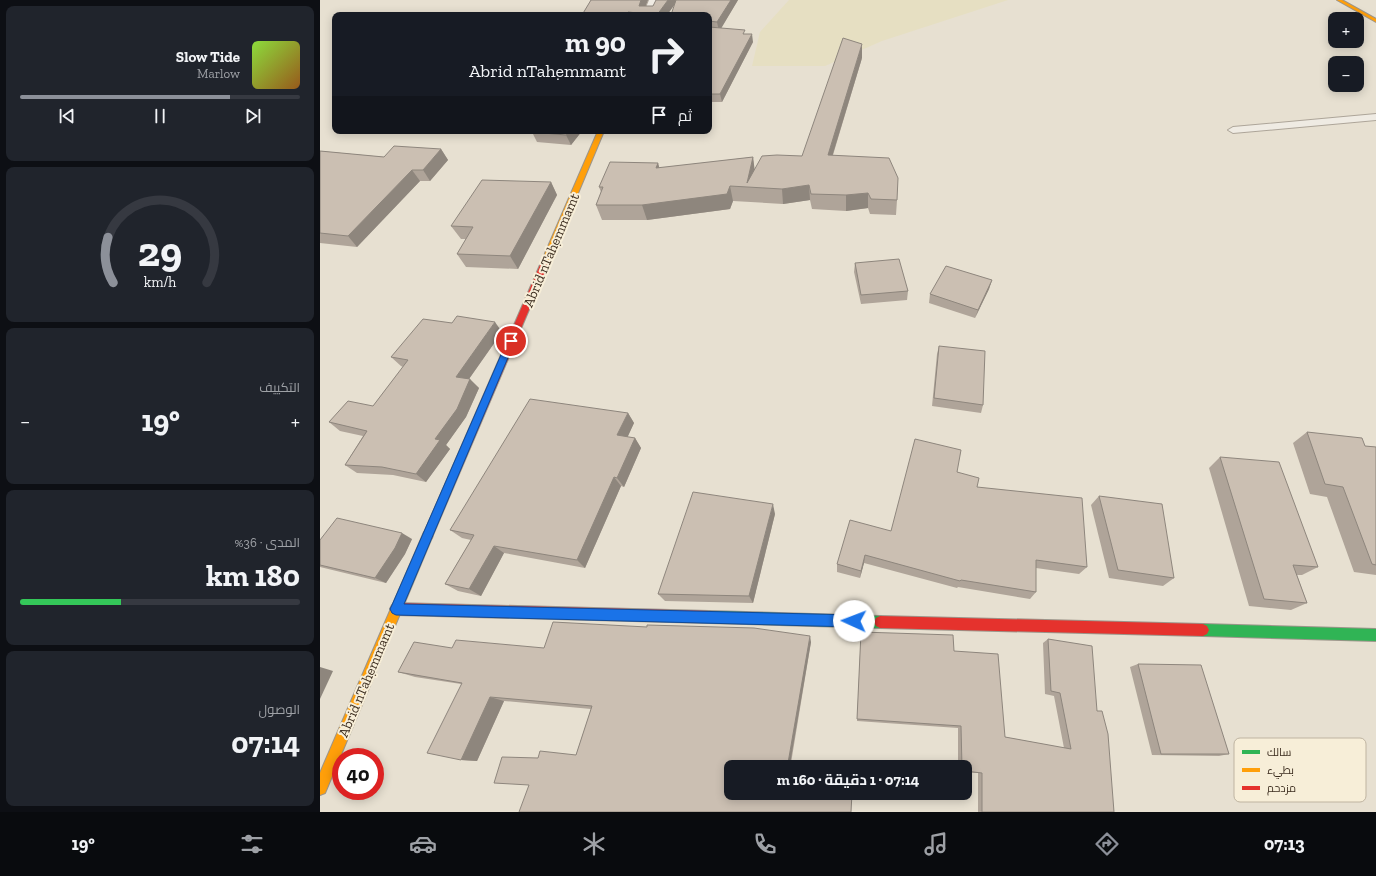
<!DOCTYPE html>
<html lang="ar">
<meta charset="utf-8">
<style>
:root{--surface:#171b24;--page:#20242c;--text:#f1f3f6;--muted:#9ea1a6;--line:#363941;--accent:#8c9099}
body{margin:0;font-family:"Zilla Slab",Cairo,serif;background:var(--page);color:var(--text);direction:rtl;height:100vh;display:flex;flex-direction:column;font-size:15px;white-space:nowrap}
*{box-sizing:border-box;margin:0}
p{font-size:13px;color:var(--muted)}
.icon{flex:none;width:22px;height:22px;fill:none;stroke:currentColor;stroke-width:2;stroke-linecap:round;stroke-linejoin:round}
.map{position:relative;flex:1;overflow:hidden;direction:ltr}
.drawer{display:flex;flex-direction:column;gap:6px;padding:6px;background:#0d0f14;width:320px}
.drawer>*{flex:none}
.banner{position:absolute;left:12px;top:12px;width:380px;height:122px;border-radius:8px;box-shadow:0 2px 10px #0003;direction:rtl;background:#171b24;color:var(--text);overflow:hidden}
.fabs{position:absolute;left:1008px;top:12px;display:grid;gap:8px}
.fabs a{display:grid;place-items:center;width:36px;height:36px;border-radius:8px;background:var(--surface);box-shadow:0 2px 10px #0003;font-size:20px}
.speed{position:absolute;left:12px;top:748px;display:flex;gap:8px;font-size:20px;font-weight:700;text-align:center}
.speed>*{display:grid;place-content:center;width:52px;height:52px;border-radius:50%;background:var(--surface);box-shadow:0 2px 10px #0003;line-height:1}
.speed .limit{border:6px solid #d22;background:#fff;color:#111}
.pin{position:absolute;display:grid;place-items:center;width:34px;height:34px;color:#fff;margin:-17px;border:2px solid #fff;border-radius:50%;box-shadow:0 1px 4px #0007}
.me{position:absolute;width:44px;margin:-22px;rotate:272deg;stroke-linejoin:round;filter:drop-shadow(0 0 3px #0008)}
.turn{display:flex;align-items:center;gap:14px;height:84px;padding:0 20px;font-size:18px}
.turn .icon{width:52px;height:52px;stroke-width:2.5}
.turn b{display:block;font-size:28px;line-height:34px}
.then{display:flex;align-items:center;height:38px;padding:0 20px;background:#0003;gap:8px;font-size:15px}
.big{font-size:30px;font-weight:700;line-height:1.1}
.drawer .card{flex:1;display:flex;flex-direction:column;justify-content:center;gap:6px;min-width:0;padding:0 14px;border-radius:8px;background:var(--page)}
.drawer .dial{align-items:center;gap:0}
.dial svg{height:104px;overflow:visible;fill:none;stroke:var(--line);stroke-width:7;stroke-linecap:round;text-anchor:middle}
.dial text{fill:var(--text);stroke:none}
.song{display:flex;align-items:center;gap:12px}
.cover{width:48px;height:48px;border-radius:6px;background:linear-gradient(135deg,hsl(90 70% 55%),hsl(30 70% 35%))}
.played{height:4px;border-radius:2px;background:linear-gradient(90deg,var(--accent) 75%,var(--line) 75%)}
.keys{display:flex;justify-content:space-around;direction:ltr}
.heat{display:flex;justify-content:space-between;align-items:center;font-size:22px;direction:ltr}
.charge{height:6px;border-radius:3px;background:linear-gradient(90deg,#34c759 36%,var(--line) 0)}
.trip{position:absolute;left:404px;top:760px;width:248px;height:40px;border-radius:8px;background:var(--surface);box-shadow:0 2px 10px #0003;font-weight:700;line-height:40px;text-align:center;direction:rtl}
.tabs{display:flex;height:64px;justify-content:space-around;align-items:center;background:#090b0e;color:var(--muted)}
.tabs .icon{width:28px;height:28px}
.tabs .current{color:var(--accent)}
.tabs b{font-size:18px;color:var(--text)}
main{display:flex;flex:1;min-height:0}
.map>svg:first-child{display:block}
.farmland{fill:#e6dfc2}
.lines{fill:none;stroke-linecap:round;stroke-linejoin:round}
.lane-casing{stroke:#ada599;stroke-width:2}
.street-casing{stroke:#ada599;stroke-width:2}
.fast-casing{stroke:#9c958a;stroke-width:2}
.slow-casing{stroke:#9c958a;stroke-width:2}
.jam-casing{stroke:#9c958a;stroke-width:2}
.lane{fill:#efebe3;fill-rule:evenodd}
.street{fill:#efebe3;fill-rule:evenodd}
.fast{fill:#30b455;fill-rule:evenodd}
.slow{fill:#ff9f0a;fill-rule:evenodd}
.jam{fill:#e5322d;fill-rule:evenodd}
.wall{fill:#afa499}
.shaded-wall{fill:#8e867d}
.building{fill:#cbbfb2;stroke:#8e867d}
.route{fill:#1a73e8;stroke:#114b97}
.labels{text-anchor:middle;stroke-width:4;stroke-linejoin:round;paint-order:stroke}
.street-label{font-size:14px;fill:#3d2e20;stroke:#f7eed8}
.key{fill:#f7eed8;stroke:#bfb4a1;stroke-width:1}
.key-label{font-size:11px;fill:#3d2e20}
</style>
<main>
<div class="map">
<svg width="1056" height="812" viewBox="0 0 1056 812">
<rect width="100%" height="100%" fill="#e7e0d1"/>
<polygon class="farmland" points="469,0 688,0 562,41 505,66 432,66 440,32"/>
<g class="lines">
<g class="lane-casing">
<polygon id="lane" points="1056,114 1056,120 913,133 908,130 913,127"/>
</g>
<g class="street-casing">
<polygon id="street" points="329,0 341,0 335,15 323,15"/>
</g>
<g class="fast-casing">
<g id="fast">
<polygon points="389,611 560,616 564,618 566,622 564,626 560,628 389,623 385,621 383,617 385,613"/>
<polygon points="883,624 1056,629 1056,641 883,636 879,634 877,630 879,626"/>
</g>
</g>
<g class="slow-casing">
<g id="slow">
<polygon points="1017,0 1022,0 1056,19 1056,22"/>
<polygon points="278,131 284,131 228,265 227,267 221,267 220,265"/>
<polygon points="108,530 112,532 113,535 5,793 0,795 0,773 104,532"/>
</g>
</g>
<g class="jam-casing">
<g id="jam">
<polygon points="224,262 228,265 113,535 112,538 108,540 104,538 103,535 220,265"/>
<polygon points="76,603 389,611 393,613 395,617 393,621 389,623 76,615 72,613 70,609 72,605"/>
<polygon points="560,616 883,624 887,626 889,630 887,634 883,636 560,628 556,626 554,622 556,618"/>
</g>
</g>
<use href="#lane" class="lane"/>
<use href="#street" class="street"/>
<use href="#fast" class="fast"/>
<use href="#slow" class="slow"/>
<use href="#jam" class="jam"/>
</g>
<g class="wall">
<polygon points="271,0 328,0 325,6 333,6 336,0 418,0 401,28 425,34 433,42 402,102 389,102 389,15 354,5 347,15 262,15"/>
<polygon points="542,58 513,155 577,200 576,215 550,214 548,208 526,211 492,209 490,200 463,204 413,201 410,209 327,220 282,220 276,205 281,192 279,187 338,163 339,168 433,157 434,170 482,156"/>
<polygon points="213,131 262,131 251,145 217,142 212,132"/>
<polygon points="121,149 128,160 110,181 100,181 37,247 0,243 0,151 64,157"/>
<polygon points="231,182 237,195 198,269 146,267 137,254 146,239 141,239 131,226"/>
<polygon points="535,263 588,291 587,300 541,304 534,272"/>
<polygon points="672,280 669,289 655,318 609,303 610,294"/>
<polygon points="182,332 149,379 159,388 146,417 126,445 130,449 106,482 73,475 37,473 25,465 43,436 20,431 9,422 53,406 83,367 81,366 71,357"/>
<polygon points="619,346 663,405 661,413 612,406 617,354"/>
<polygon points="308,413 314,423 307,437 315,438 321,448 304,487 301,486 265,568 184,553 161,596 138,591 125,584 151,540 142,538 130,530"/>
<polygon points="987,432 1045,446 1056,447 1056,575 1034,572 1007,497 990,494 973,443"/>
<polygon points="900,457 998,567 982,575 977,575 987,603 971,610 929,606 889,468"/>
<polygon points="637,472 657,487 767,567 759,574 716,568 716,592 710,599 638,587 637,588 544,563 540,578 517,572 517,564 571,531"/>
<polygon points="779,496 854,578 843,586 789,578 771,505"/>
<polygon points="455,514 433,603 345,601 338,594"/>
<polygon points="92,539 85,554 66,583 0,567 0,540"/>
<polygon points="541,632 634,651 685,737 744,748 734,696 725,694 723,643 728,639 777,711 794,812 658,812 658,773 645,772 645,767 638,767 638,728 537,721"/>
<polygon points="491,642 471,763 218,758 256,755 271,709 184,701 157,761 141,760 141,684 95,677 78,672 132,648 224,648"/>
<polygon points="818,664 909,754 899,756 832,755 810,667"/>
</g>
<g class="shaded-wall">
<polygon points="321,0 328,0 323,13 319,6"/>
<polygon points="348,0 358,0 347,15 337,15"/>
<polygon points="411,0 418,0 399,32 397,22"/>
<polygon points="432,34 433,42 402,102 400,94"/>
<polygon points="542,44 542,58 508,170 508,155"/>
<polygon points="249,131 262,131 251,145 246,135"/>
<polygon points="121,149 128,160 110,181 103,170"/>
<polygon points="433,157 435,172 427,183"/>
<polygon points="338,163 342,178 336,168"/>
<polygon points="92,170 100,181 37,247 28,236"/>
<polygon points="231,182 237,195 198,269 190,256"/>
<polygon points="489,185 490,200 463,204 462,189"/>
<polygon points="410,186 413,201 410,209 327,220 322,205"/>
<polygon points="548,193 548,208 526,211 526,195"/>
<polygon points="672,280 669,289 655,318 658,310"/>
<polygon points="175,322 182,332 144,386 136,377"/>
<polygon points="150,379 159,388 146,417 126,445 130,449 106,482 96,474 115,439"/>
<polygon points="308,413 314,423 304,445 297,435"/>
<polygon points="315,438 321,448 304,487 297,478"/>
<polygon points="294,477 301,486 265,568 257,560"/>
<polygon points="453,504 455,514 433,603 429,596"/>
<polygon points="82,533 92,539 85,554 66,583 55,578"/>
<polygon points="174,546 184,553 161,596 149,589"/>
<polygon points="545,555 544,563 540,578 541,571"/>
<polygon points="490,636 491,642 470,764 468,763"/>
<polygon points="0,667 13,671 0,699"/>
<polygon points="170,697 184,701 157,761 141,760"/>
</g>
<g class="building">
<polygon points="271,0 321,0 319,6 333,6 336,0 348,0 337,15 308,12 306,15 262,15"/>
<polygon points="356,0 411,0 397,22 389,21 389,15 351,15"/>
<polygon points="389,27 425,30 423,34 432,34 400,94 389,94"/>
<polygon points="523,38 542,44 508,155 569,158 578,178 577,200 551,199 548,193 526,195 491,194 489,185 462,189 410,186 407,194 322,205 276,205 283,187 279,187 290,162 338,163 336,168 433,157 427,183 442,156 457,155 482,156"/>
<polygon points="213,131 249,131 246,135 212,132"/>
<polygon points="74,146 121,149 103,170 92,170 28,236 0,233 0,151 64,157"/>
<polygon points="162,180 231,182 190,256 137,254 153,227 131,226"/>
<polygon points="579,259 588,291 541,295 535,263"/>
<polygon points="626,266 672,280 658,310 610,294"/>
<polygon points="137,316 175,322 136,377 150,379 137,409 115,439 120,440 96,474 62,467 25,465 47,431 9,422 28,401 53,406 88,360 71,357 103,319 132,323"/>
<polygon points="619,346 665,351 663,405 614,398"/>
<polygon points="210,399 308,413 297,435 315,438 297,478 294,477 257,560 174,546 149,589 125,584 154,535 130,530"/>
<polygon points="987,432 1042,438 1045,446 1056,447 1056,565 1052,564 1023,487 1005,484"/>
<polygon points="595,439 641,450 637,472 659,478 657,487 762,498 767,567 716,560 716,592 641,580 640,581 545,555 541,571 517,564 530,520 571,531"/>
<polygon points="900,457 959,462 998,567 973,565 987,603 944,599"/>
<polygon points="373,492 453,504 429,596 338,594"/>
<polygon points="779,496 842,504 854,578 798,570"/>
<polygon points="17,518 82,533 75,548 55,578 0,565 0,540"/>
<polygon points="233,622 327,627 327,625 434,628 490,636 468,763 524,767 411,767 411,793 532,793 531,812 199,812 209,785 174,783 182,757 218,758 220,751 256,755 272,706 170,697 141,760 107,753 142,683 78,672 94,642 132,648 136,640 224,648"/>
<polygon points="541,632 633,635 634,651 678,654 685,737 751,749 740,693 731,691 728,639 772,646 777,711 782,711 788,734 794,812 662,812 662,773 645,771 645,767 642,767 641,726 537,719"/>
<polygon points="818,664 881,665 909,754 841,754"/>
</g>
<polygon class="route" points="191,337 195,341 84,604 534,615 538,617 540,621 538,625 534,627 76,615 72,613 70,609 72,605 187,341"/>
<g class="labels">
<g class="street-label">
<text transform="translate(231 250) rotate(-67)" y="5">Abrid nTaḥemmamt</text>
<text transform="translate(46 680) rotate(-67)" y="5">Abrid nTaḥemmamt</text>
</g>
</g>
<rect x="914" y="738" width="132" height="64" rx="6" class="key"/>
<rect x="922" y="750" width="18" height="4" fill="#30b455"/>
<rect x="922" y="768" width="18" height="4" fill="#ff9f0a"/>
<rect x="922" y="786" width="18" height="4" fill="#e5322d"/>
<g class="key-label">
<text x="947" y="756">سالك</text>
<text x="947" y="774">بطيء</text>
<text x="947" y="792">مزدحم</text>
</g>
</svg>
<div class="fabs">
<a>+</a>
<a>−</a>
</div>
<div class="speed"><div class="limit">40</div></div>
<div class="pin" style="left:191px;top:341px;background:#d93025"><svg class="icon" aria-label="arrive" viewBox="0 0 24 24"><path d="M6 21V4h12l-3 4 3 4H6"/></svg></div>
<svg class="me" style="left:534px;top:621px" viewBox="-20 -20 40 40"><circle r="19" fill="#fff"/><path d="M0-13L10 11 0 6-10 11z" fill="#1a73e8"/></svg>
<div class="trip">07:14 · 1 دقيقة · 160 m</div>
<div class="banner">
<div class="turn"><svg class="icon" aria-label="right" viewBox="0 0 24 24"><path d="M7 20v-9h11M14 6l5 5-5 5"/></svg><div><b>90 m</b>Abrid nTaḥemmamt</div></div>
<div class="then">ثم<svg class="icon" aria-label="arrive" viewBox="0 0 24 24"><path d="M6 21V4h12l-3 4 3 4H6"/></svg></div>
</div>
</div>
<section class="drawer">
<div class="card">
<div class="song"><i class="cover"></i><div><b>Slow Tide</b><p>Marlow</p></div></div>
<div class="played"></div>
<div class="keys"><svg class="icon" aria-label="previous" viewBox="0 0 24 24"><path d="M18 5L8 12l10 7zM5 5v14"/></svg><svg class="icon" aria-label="pause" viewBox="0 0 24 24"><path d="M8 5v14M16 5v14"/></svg><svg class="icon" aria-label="next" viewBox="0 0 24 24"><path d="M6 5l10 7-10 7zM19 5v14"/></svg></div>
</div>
<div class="card dial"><svg viewBox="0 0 100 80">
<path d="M14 69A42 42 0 1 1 86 69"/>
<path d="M14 69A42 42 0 0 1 10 34" stroke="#8c9099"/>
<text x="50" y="56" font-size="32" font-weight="700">29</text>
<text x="50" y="72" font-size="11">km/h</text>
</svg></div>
<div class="card"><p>التكييف</p>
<div class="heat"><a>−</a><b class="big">19°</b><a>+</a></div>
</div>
<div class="card"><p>المدى · 36%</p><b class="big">180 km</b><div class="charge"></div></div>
<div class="card"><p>الوصول</p><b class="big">07:14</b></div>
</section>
</main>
<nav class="tabs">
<b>07:13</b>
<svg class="icon current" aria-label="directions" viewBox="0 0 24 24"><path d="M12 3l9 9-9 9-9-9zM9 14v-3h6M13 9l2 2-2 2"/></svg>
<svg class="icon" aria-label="music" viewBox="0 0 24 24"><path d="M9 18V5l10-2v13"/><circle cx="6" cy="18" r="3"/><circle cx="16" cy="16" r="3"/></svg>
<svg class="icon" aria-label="phone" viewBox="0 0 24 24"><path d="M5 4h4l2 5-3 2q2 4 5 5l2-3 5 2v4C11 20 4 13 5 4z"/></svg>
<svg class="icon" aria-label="climate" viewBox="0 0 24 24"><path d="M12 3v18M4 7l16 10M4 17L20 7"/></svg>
<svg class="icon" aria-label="car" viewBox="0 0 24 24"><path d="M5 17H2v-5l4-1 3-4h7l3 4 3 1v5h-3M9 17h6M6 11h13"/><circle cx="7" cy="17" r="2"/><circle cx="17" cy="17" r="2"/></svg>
<svg class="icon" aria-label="filters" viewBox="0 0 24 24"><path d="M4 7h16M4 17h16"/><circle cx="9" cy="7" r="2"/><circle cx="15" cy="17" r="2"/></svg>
<b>19°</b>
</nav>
